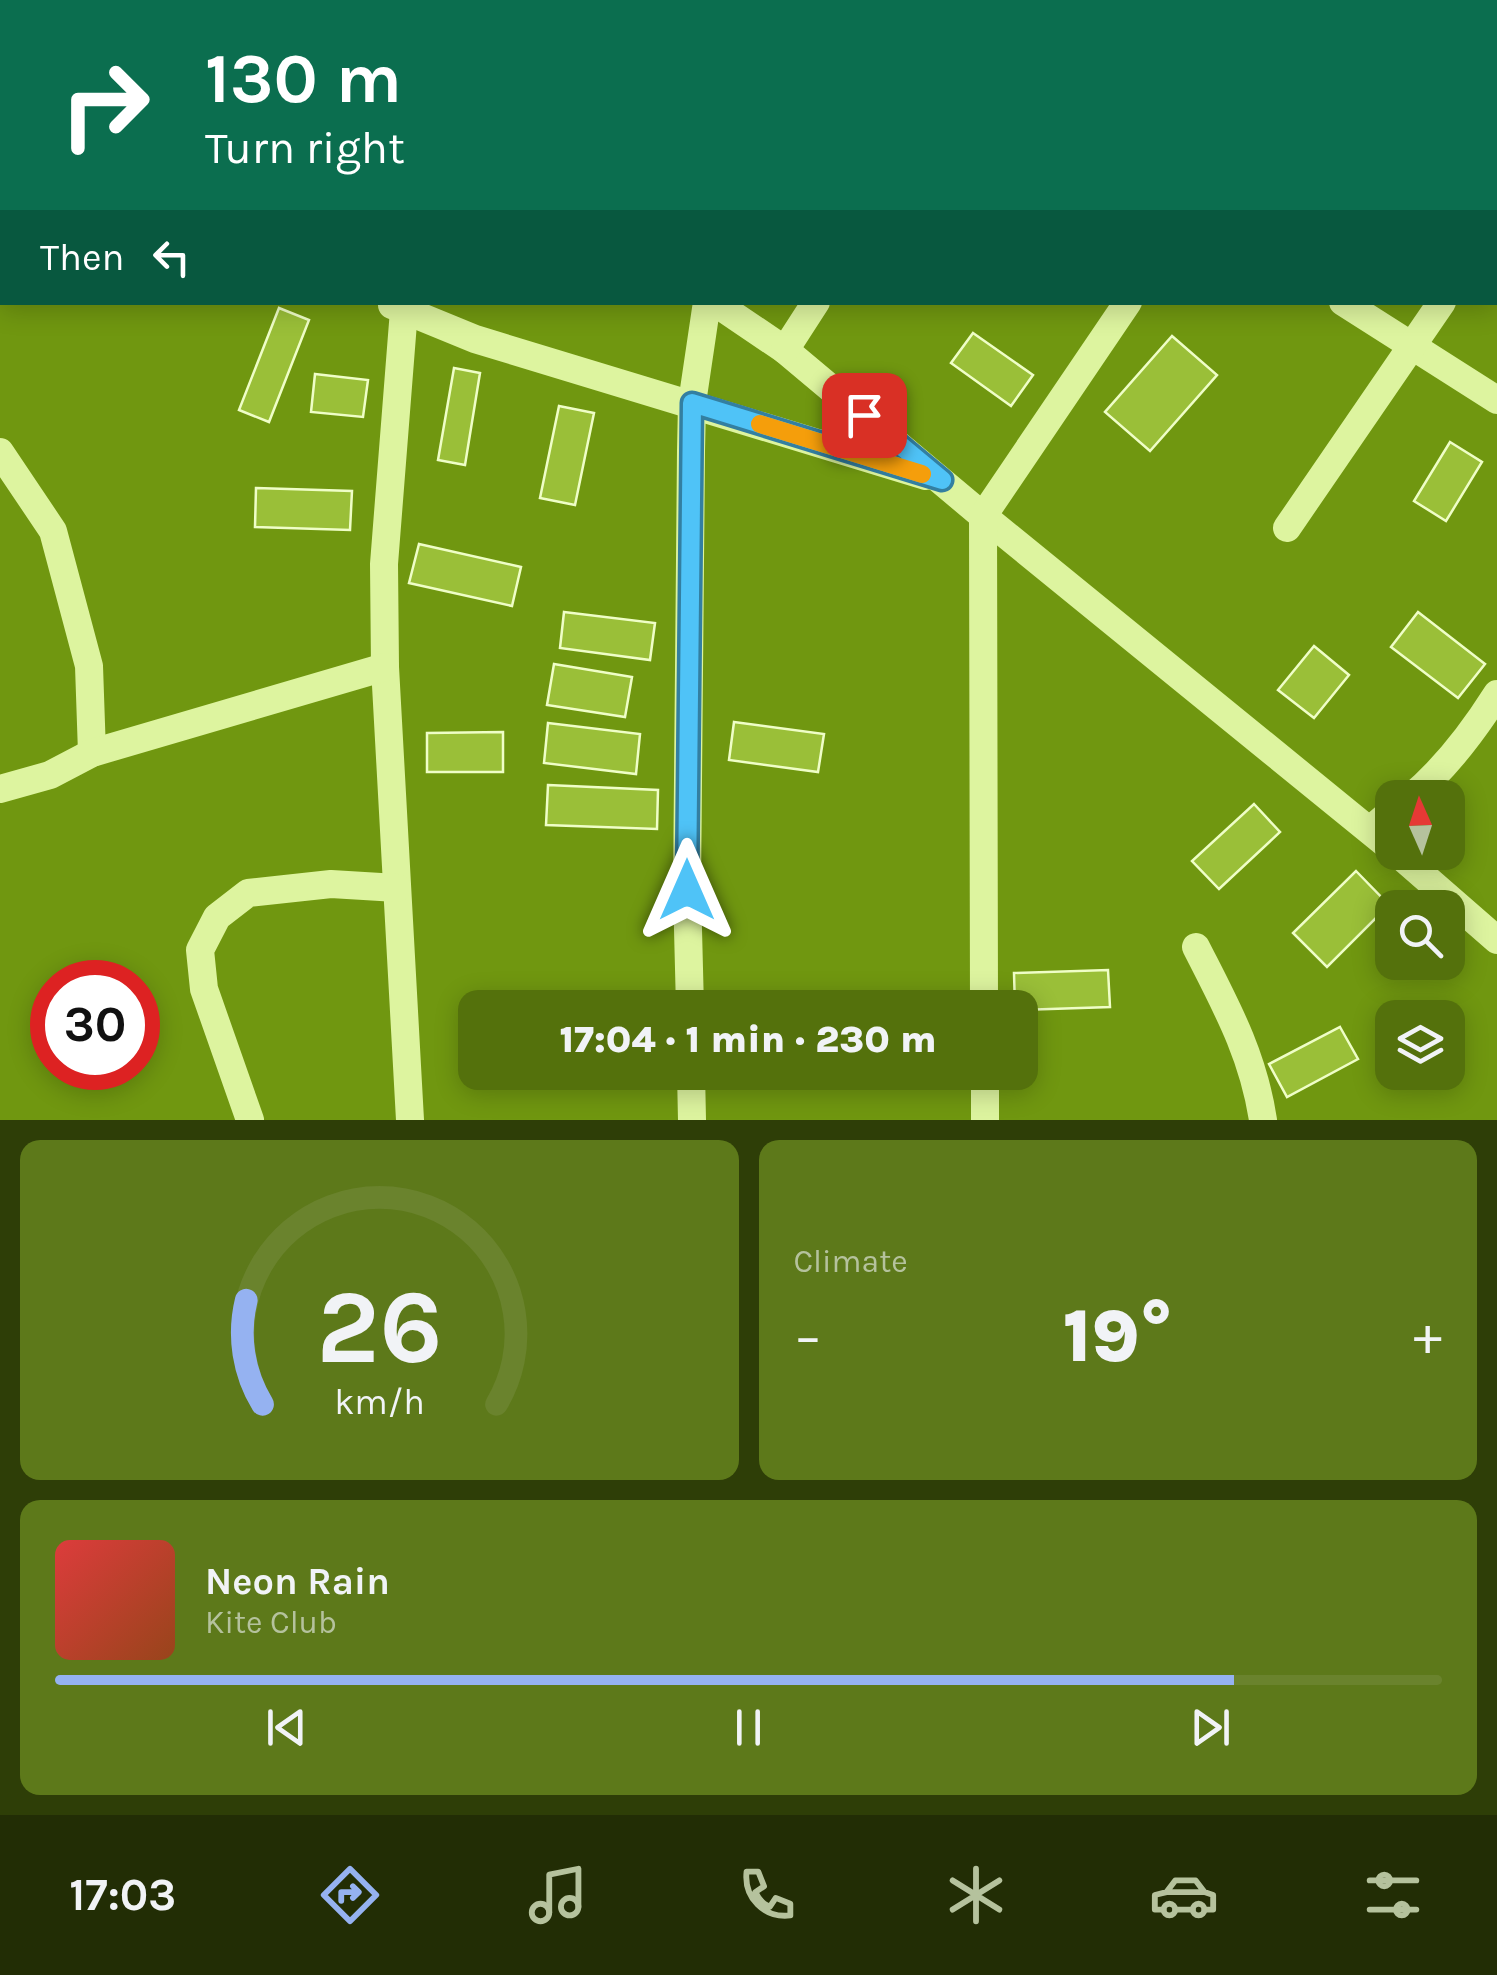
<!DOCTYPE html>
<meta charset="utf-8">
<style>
:root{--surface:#54710c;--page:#5d791a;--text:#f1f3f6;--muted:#b5c29d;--line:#6a832d;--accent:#95b2f1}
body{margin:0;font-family:Karla,sans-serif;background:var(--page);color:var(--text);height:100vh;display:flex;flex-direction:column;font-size:38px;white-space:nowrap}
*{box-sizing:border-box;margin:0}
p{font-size:32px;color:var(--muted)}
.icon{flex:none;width:55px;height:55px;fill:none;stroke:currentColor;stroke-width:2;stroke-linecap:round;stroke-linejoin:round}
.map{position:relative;height:1120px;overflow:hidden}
.sheet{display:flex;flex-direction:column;gap:20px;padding:20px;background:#2e3e07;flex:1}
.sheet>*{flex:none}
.hud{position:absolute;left:0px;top:0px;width:1498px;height:305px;box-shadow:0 5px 25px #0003;background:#0b6e4f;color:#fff;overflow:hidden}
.needle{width:65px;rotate:357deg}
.controls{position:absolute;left:1375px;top:780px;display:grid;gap:20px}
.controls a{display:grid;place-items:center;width:90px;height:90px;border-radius:20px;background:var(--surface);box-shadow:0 5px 25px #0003;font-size:50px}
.speed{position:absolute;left:30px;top:960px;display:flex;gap:20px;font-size:50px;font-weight:700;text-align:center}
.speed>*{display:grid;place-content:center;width:130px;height:130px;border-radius:50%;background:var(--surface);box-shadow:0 5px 25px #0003;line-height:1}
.speed .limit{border:15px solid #d22;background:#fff;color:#111}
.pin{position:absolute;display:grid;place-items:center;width:85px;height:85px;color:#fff;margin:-42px;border-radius:20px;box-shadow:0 5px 15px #0006}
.me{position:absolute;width:110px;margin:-55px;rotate:0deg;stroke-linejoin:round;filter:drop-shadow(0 0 8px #0008)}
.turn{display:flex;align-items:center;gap:35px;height:210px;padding:0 40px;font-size:45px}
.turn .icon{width:130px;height:130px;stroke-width:2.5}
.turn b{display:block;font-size:70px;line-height:85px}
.then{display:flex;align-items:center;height:95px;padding:0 40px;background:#0003;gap:20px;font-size:38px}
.big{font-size:75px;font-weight:800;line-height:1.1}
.sheet .card{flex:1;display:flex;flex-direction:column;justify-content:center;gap:15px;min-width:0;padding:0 35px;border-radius:20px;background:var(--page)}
.sheet .dial{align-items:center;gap:0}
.dial svg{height:260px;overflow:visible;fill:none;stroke:var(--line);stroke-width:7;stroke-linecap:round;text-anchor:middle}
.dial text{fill:var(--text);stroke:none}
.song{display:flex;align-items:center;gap:30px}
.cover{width:120px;height:120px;border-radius:15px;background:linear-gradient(135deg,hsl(0 70% 55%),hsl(20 70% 35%))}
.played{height:10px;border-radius:5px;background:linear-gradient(90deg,var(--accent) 85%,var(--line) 85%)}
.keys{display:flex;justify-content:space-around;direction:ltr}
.heat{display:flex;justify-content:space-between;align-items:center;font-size:55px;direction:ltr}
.sheet .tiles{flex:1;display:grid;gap:20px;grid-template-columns:1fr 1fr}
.card:last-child{grid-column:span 2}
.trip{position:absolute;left:458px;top:990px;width:580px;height:100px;border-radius:20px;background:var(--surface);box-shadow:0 5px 25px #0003;font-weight:800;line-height:100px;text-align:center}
.tabs{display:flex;height:160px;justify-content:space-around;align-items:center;background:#222d05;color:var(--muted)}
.tabs .icon{width:70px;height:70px}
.tabs .selected{color:var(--accent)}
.tabs b{font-size:45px;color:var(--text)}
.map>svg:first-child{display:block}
.building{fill:#9abf38;stroke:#effec7;stroke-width:2.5}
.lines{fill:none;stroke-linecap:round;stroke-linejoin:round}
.minor{stroke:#ddf49f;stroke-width:28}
.route-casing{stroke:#337fa1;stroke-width:25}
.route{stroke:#4fc3f7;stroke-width:18}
.slow{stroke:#f59e0b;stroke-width:18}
</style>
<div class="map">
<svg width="1497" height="1120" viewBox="0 0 1497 1120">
<rect width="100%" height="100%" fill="#709710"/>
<g class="building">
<polygon points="279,308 309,320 269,422 239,410"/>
<polygon points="973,333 1033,375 1011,406 951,363"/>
<polygon points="1172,336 1217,375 1150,451 1105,412"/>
<polygon points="454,368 480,373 465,465 438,460"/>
<polygon points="315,374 368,380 363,417 311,412"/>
<polygon points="559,406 594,413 575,505 540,498"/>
<polygon points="1450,442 1482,462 1446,521 1414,501"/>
<polygon points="256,488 352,491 350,530 255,527"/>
<polygon points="419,544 521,567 512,606 409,583"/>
<polygon points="564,612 655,623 650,660 560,648"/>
<polygon points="1418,612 1485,664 1458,698 1391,647"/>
<polygon points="1314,646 1349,675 1314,718 1278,690"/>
<polygon points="554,664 632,677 625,717 547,705"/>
<polygon points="734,722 824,734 818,772 729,760"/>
<polygon points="548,723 640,734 636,774 544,763"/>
<polygon points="503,732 503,772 427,772 427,733"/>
<polygon points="548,785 658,790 657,829 546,825"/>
<polygon points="1254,804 1280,832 1219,889 1192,861"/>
<polygon points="1356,871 1389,905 1327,967 1293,933"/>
<polygon points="1108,970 1110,1007 1020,1010 1015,1008 1014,973"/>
<polygon points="1340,1027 1358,1059 1287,1097 1269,1064"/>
</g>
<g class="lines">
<g class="minor">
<polyline points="357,0 360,2"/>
<polyline points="1183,0 1187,2"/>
<polyline points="700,2 702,0"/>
<polyline points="1012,2 1013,0"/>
<polyline points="1328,2 1330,0"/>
<polyline points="0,80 2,82"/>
<polyline points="1495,231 1497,228"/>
<polyline points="714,302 785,350 983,516 1392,849"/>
<polyline points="1343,302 1497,400"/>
<polyline points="392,305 475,339 926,476"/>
<polyline points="404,310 384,564 385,667 410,1120"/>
<polyline points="785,350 816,302"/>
<polyline points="0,452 53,531 89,666 92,753"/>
<polyline points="1287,528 1442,302"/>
<polyline points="0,789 50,775 92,753 385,667"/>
<path d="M1410 798C1445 769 1473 732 1497 694"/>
<polyline points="1370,830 1392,811"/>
<polyline points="1396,852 1497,940"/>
<path d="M1196 947C1226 1006 1253 1054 1263 1120"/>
<polyline points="690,1008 687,890 691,451 692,403 707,302"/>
<polyline points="984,1008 983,516 1128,302"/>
<polyline points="691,1072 692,1120"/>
<polyline points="985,1072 985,1120"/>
<polyline points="250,1120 204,989 200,950 217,917 248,893 331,884 397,888"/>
</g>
</g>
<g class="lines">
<g class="route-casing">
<polyline id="route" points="687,890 692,403 942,480 864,415"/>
</g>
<use href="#route" class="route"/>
<polyline class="slow" points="760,424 922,474"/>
</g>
</svg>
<div class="controls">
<a><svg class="needle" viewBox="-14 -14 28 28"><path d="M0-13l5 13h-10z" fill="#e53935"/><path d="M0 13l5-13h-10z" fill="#b5c29d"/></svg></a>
<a><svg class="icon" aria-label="search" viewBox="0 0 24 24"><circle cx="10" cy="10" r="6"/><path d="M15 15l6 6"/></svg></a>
<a><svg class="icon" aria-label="layers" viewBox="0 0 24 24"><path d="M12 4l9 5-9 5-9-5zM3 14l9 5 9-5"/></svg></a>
</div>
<div class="speed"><div class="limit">30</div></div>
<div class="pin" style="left:864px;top:415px;background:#d93025"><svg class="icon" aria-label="arrive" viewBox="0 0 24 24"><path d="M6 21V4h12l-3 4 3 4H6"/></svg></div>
<svg class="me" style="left:687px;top:890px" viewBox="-20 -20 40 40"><path d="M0-17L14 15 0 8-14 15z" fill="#4fc3f7" stroke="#fff" stroke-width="4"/></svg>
<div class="trip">17:04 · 1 min · 230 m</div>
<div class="hud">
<div class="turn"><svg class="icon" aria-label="right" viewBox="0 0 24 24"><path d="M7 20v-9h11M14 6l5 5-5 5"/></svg><div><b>130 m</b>Turn right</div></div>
<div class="then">Then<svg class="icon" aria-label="left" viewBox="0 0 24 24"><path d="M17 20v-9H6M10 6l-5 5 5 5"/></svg></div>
</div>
</div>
<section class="sheet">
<div class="tiles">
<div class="card dial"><svg viewBox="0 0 100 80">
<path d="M14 69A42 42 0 1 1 86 69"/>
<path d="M14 69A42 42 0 0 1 9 37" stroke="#95b2f1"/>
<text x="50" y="56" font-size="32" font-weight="700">26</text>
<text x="50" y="72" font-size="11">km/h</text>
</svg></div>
<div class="card"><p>Climate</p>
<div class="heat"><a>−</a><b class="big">19°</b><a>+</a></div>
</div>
<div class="card">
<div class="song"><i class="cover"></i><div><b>Neon Rain</b><p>Kite Club</p></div></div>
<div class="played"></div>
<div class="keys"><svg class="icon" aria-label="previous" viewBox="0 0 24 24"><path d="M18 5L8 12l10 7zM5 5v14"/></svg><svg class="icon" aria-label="pause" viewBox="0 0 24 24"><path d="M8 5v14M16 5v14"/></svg><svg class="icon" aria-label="next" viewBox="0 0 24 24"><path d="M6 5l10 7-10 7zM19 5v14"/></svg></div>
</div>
</div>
</section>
<nav class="tabs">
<b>17:03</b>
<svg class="icon selected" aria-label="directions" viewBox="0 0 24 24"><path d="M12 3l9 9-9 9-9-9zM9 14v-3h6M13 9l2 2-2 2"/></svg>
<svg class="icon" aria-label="music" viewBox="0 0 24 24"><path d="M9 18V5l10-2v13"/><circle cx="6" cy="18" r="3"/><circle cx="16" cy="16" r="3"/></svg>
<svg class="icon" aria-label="phone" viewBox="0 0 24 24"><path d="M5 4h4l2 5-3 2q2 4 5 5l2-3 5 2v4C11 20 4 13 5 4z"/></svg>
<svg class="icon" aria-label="climate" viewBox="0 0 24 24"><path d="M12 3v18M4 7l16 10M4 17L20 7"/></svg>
<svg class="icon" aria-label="car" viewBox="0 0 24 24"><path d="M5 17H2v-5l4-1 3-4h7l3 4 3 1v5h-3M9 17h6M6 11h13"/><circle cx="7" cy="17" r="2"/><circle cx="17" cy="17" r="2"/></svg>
<svg class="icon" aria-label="filters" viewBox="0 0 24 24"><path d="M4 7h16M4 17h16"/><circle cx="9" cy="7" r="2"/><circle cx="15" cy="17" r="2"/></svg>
</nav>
